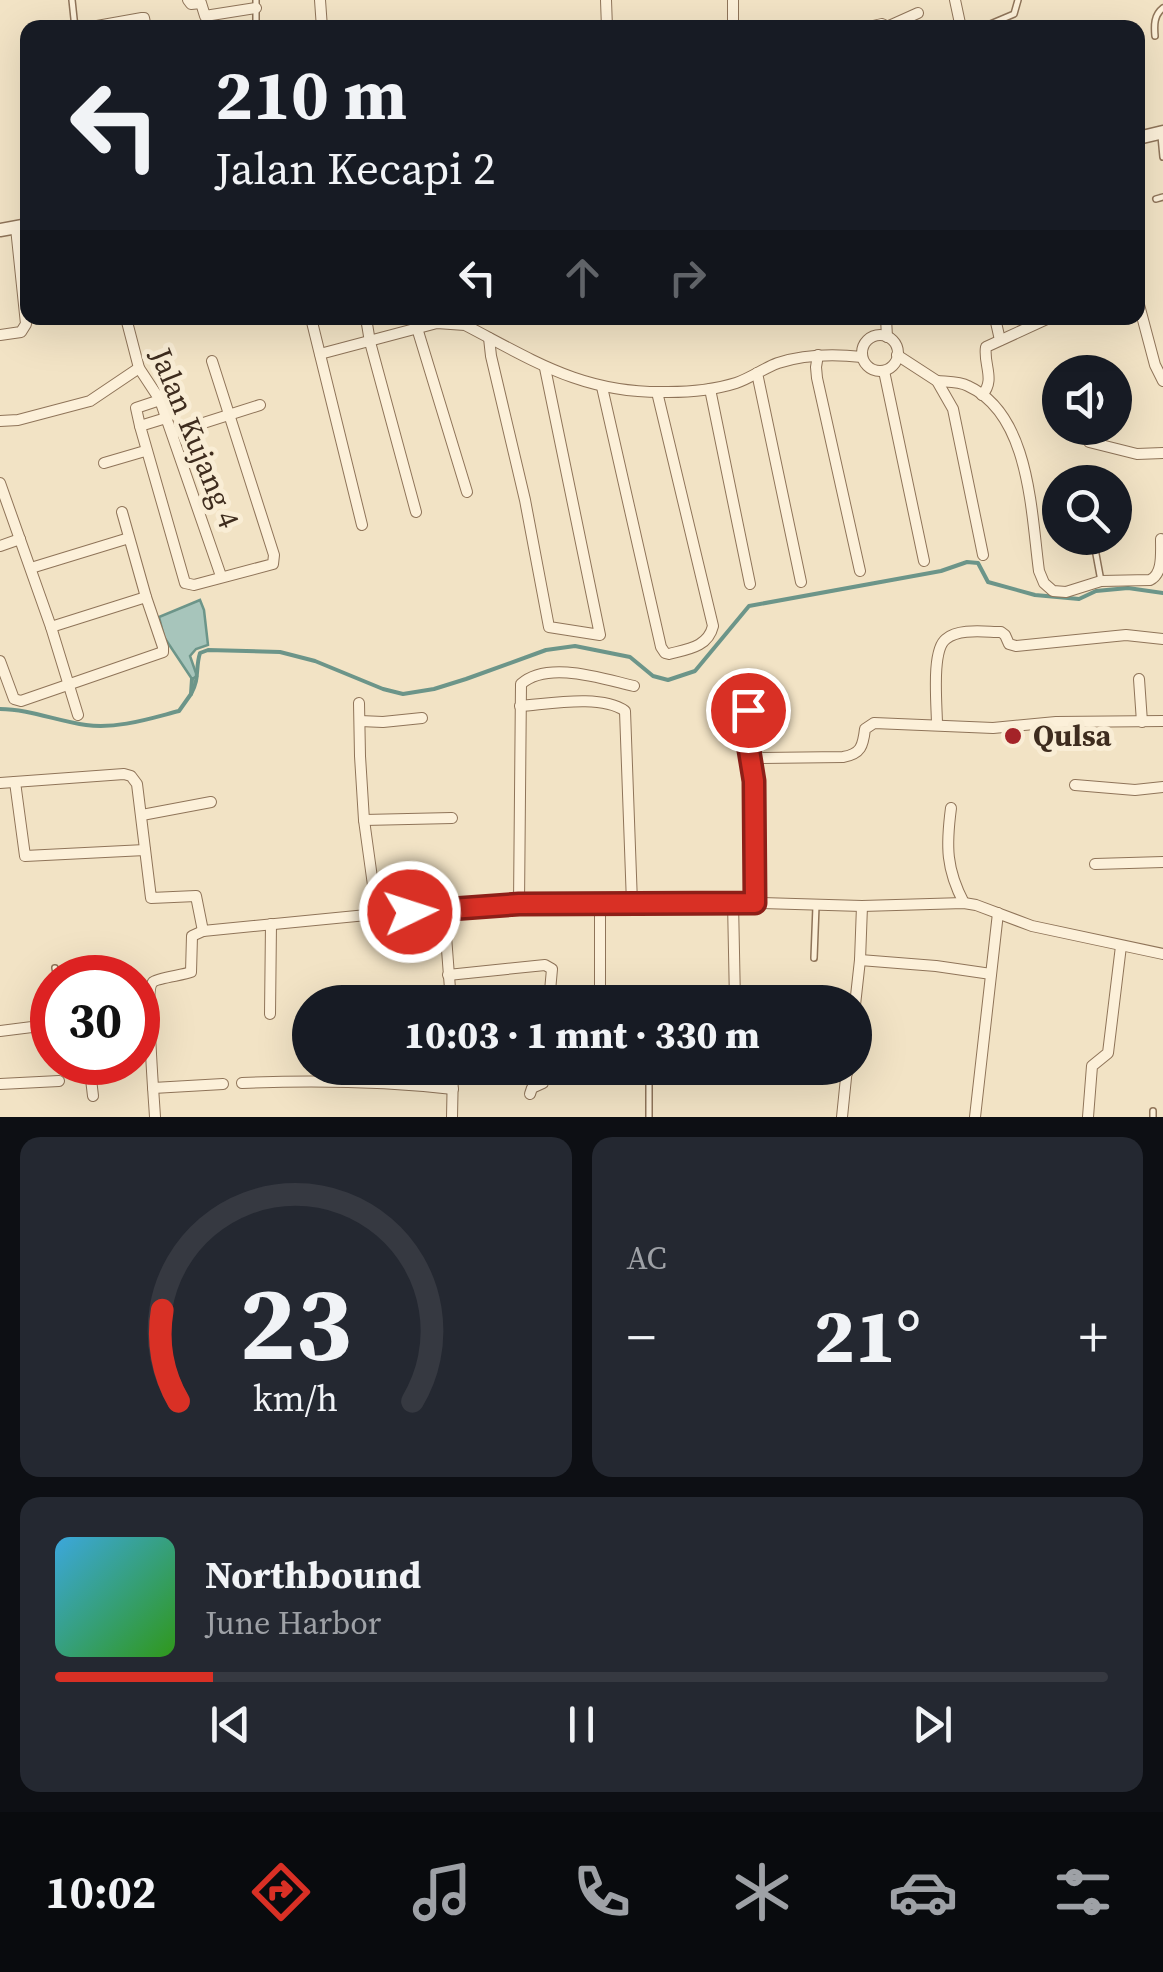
<!DOCTYPE html>
<html lang="id">
<meta charset="utf-8">
<style>
:root{--surface:#171b24;--page:#242831;--text:#f1f3f6;--muted:#9ea1a6;--line:#363941;--accent:#d93025}
body{margin:0;font-family:"Source Serif 4",serif;background:var(--page);color:var(--text);height:100vh;display:flex;flex-direction:column;font-size:38px;white-space:nowrap}
*{box-sizing:border-box;margin:0}
p{font-size:32px;color:var(--muted)}
.icon{flex:none;width:55px;height:55px;fill:none;stroke:currentColor;stroke-width:2;stroke-linecap:round;stroke-linejoin:round}
.map{position:relative;height:1117px;overflow:hidden}
.panel{display:flex;flex-direction:column;gap:20px;padding:20px;background:#0d0f14;flex:1}
.panel>*{flex:none}
.banner{position:absolute;left:20px;top:20px;width:1125px;height:305px;border-radius:20px;box-shadow:0 10px 40px #0002;background:#171b24;color:var(--text);overflow:hidden}
.buttons{position:absolute;left:1042px;top:355px;display:grid;gap:20px}
.buttons a{display:grid;place-items:center;width:90px;height:90px;border-radius:50%;background:var(--surface);box-shadow:0 10px 40px #0002;font-size:50px}
.speed{position:absolute;left:30px;top:955px;display:flex;gap:20px;font-size:50px;font-weight:700;text-align:center}
.speed>*{display:grid;place-content:center;width:130px;height:130px;border-radius:50%;background:var(--surface);box-shadow:0 10px 40px #0002;line-height:1}
.speed .limit{border:15px solid #d22;background:#fff;color:#111}
.pin{position:absolute;display:grid;place-items:center;width:85px;height:85px;color:#fff;margin:-42px;border:5px solid #fff;border-radius:50%;box-shadow:0 2px 10px #0007}
.me{position:absolute;width:110px;margin:-55px;rotate:86deg;stroke-linejoin:round;filter:drop-shadow(0 0 8px #0008)}
.turn{display:flex;align-items:center;gap:35px;height:210px;padding:0 30px;font-size:45px}
.turn .icon{width:130px;height:130px;stroke-width:2.5}
.turn b{display:block;font-size:70px;line-height:85px}
.lanes{display:flex;align-items:center;height:95px;padding:0 30px;background:#0003;justify-content:center;gap:50px;direction:ltr}
.lanes .off{opacity:.35}
.big{font-size:75px;font-weight:800;line-height:1.1}
.panel .widget{flex:1;display:flex;flex-direction:column;justify-content:center;gap:15px;min-width:0;padding:0 35px;border-radius:20px;background:var(--page)}
.panel .dial{align-items:center;gap:0}
.dial svg{height:260px;overflow:visible;fill:none;stroke:var(--line);stroke-width:7;stroke-linecap:round;text-anchor:middle}
.dial text{fill:var(--text);stroke:none}
.song{display:flex;align-items:center;gap:30px}
.cover{width:120px;height:120px;border-radius:15px;background:linear-gradient(135deg,hsl(200 70% 55%),hsl(110 70% 35%))}
.played{height:10px;border-radius:5px;background:linear-gradient(90deg,var(--accent) 15%,var(--line) 15%)}
.keys{display:flex;justify-content:space-around;direction:ltr}
.heat{display:flex;justify-content:space-between;align-items:center;font-size:55px;direction:ltr}
.panel .tiles{flex:1;display:grid;gap:20px;grid-template-columns:1fr 1fr}
.widget:last-child{grid-column:span 2}
.trip{position:absolute;left:292px;top:985px;width:580px;height:100px;border-radius:50px;background:var(--surface);box-shadow:0 10px 40px #0002;font-weight:800;line-height:100px;text-align:center}
.tabs{display:flex;height:160px;justify-content:space-around;align-items:center;background:#090b0e;color:var(--muted)}
.tabs .icon{width:70px;height:70px}
.tabs .selected{color:var(--accent)}
.tabs b{font-size:45px;color:var(--text)}
.map>svg:first-child{display:block}
.water{fill:#a7c5bb;stroke:#6c9589;stroke-width:2.5}
.lines{fill:none;stroke-linecap:round;stroke-linejoin:round}
.stream{stroke:#6c9589;stroke-width:4}
.service-casing{stroke:#8f7459;stroke-width:8}
.minor-casing{stroke:#8f7459;stroke-width:12}
.tertiary-casing{stroke:#8f7459;stroke-width:15}
.service{stroke:#fcf0d9;stroke-width:5}
.minor{stroke:#fcf0d9;stroke-width:10}
.tertiary{stroke:#fcf0d9;stroke-width:12}
.route-casing{stroke:#8d1f18;stroke-width:25}
.route{stroke:#d93025;stroke-width:18}
.poi-dot{fill:#a42328;stroke:#f9edd5;stroke-width:4}
.labels{text-anchor:middle;stroke-width:10;stroke-linejoin:round;paint-order:stroke}
.street-label{font-size:30px;fill:#3e2c1e;stroke:#f9edd5}
.poi-label{font-size:30px;font-weight:bold;fill:#3e2c1e;stroke:#f9edd5;text-anchor:start}
</style>
<div class="map">
<svg width="1163" height="1117" viewBox="0 0 1163 1117">
<rect width="100%" height="100%" fill="#f2e3c5"/>
<polygon class="water" points="200,600 204,610 208,645 196,649 190,656 197,676 192,679 164,637 159,617"/>
<g class="lines">
<g class="stream">
<path d="M191 694C200 678 195 669 200 653L208 650 280 652 315 661 383 689 403 694 434 689 466 679 546 650 575 646 630 657 653 676 668 680 695 671 749 606 941 571 967 562 978 563 988 582 1035 595 1079 599 1096 591 1128 588 1163 593"/>
<path d="M0 709C29 709 57 721 86 725 118 729 148 719 179 711L191 694 192 679"/>
</g>
<g class="service-casing">
<g id="service">
<polyline points="72,0 75,28"/>
<polyline points="256,0 256,28"/>
<polyline points="981,28 1014,14 1018,0"/>
<path d="M1155 36C1154 25 1154 15 1163 8"/>
<polyline points="1161,136 1163,157"/>
<polyline points="1156,199 1163,197"/>
<polyline points="1074,480 1075,482"/>
<polyline points="1093,538 1101,581"/>
<polyline points="814,958 816,906"/>
<polyline points="55,968 57,978"/>
<polyline points="649,1068 649,1117"/>
<polyline points="1153,1117 1153,1111"/>
</g>
</g>
<g class="minor-casing">
<g id="minor">
<polyline points="188,0 191,4 201,3 205,16 256,8"/>
<polyline points="320,0 322,28"/>
<polyline points="606,0 607,28"/>
<polyline points="733,0 733,28"/>
<polyline points="955,0 961,28"/>
<polyline points="889,26 918,13"/>
<polyline points="86,28 142,18 144,18 146,28"/>
<polyline points="864,28 882,24 890,28"/>
<polyline points="1138,301 1155,365 1163,381"/>
<polyline points="126,318 139,368 160,400 221,576"/>
<polyline points="311,318 362,525"/>
<polyline points="366,318 370,342 416,512"/>
<polyline points="886,318 887,337"/>
<polyline points="995,318 1000,340"/>
<polyline points="417,328 467,492"/>
<polyline points="0,335 21,332 26,324 16,228"/>
<circle cx="880" cy="353" r="18"/>
<polyline points="489,338 491,356 525,500 549,627 600,635 545,368"/>
<path d="M320 354 437 323 465 325C536 362 584 394 668 392 691 392 714 390 736 383 751 378 764 368 778 363 806 354 834 354 862 357"/>
<polyline points="818,355 816,367 817,378 860,571"/>
<polyline points="897,355 937,381 953,409 983,555"/>
<polyline points="884,371 924,561"/>
<polyline points="757,373 801,582"/>
<path d="M937 381C947 382 959 381 968 386 1030 414 1031 512 1039 571L1044 583 1053 591 1066 592 1101 581 1150 580C1163 574 1161 554 1161 539"/>
<path d="M602 387 661 647 665 653 669 654C688 649 708 647 713 626L657 392"/>
<polyline points="710,389 750,584"/>
<path d="M982 395C996 380 983 364 986 347L1049 318"/>
<polyline points="166,418 140,426 185,583 194,585 273,564 274,555 212,361"/>
<polyline points="0,421 18,420 90,401 139,368"/>
<polyline points="140,426 136,408 160,400"/>
<polyline points="172,433 260,405"/>
<polyline points="1089,442 1137,454 1163,453"/>
<polyline points="104,463 145,451"/>
<polyline points="0,483 51,627 78,715"/>
<polyline points="0,546 20,539"/>
<polyline points="31,568 129,538"/>
<polyline points="51,627 146,597"/>
<polyline points="0,661 14,699 21,701 163,652 163,647 146,597 122,512"/>
<polyline points="1139,679 1142,722"/>
<polyline points="359,703 360,756 364,820 377,914"/>
<path d="M520 706C549 704 601 694 625 711L632 903"/>
<polyline points="749,710 746,732 754,781 755,903"/>
<polyline points="360,721 383,722 422,718"/>
<path d="M937 725C937 706 931 650 946 639 959 628 985 632 1001 632L1005 635 1009 644 1016 646 1126 635 1163 639"/>
<path d="M752 758 843 757C861 754 863 746 865 729L874 723 993 728 1056 722 1163 721"/>
<polyline points="15,782 25,856 145,850"/>
<polyline points="0,783 124,774 131,776 137,784 151,898 196,896 203,931"/>
<polyline points="1075,785 1135,790 1163,787"/>
<path d="M951 808C946 846 946 869 964 903"/>
<polyline points="142,815 211,802"/>
<polyline points="364,820 452,818"/>
<polyline points="1095,864 1163,862"/>
<polyline points="733,902 735,1002"/>
<path d="M519 904 521 684C548 660 603 679 634 686"/>
<polyline points="444,910 451,1002"/>
<polyline points="860,960 936,966 991,974"/>
<polyline points="448,975 545,965 552,969 549,1002"/>
<polyline points="550,998 600,994"/>
<polyline points="600,1002 600,903"/>
<polyline points="855,1005 860,960 862,906"/>
<polyline points="270,1014 271,924"/>
<polyline points="0,1031 32,1027 52,1019"/>
<polyline points="89,1062 93,1096"/>
<polyline points="796,1068 847,1073"/>
<path d="M242 1083C313 1080 382 1081 453 1089"/>
<polyline points="0,1084 59,1081"/>
<polyline points="153,1088 223,1084"/>
<polyline points="530,1094 532,1088 543,1083 545,1068"/>
<path d="M155 1117C154 1099 145 989 153 982 157 978 184 975 191 972L192 936 203 931 377 914 519 904 733 902 862 906 964 903 976 905 1032 926 1163 954"/>
<polyline points="452,1117 453,1068"/>
<polyline points="842,1117 847,1068"/>
<polyline points="975,1117 998,913"/>
<polyline points="1088,1117 1092,1066 1108,1053 1121,946"/>
</g>
</g>
<g class="tertiary-casing">
<g id="tertiary">
<polyline points="1138,138 1163,132"/>
<polyline points="0,230 28,225"/>
</g>
</g>
<use href="#service" class="service"/>
<use href="#minor" class="minor"/>
<use href="#tertiary" class="tertiary"/>
</g>
<g class="lines">
<g class="route-casing">
<polyline id="route" points="410,912 519,904 755,903 754,781 746,732 748,710"/>
</g>
<use href="#route" class="route"/>
</g>
<circle class="poi-dot" cx="1013" cy="736" r="10"/>
<g class="labels">
<g class="street-label">
<text transform="translate(195 438) rotate(68)" y="10">Jalan Kujang 4</text>
</g>
<g class="poi-label">
<text x="1033" y="746">Qulsa</text>
</g>
</g>
</svg>
<div class="buttons">
<a><svg class="icon" aria-label="sound" viewBox="0 0 24 24"><path d="M4 9h4l5-4v14l-5-4H4zM17 9q2 3 0 6"/></svg></a>
<a><svg class="icon" aria-label="search" viewBox="0 0 24 24"><circle cx="10" cy="10" r="6"/><path d="M15 15l6 6"/></svg></a>
</div>
<div class="speed"><div class="limit">30</div></div>
<div class="pin" style="left:748px;top:710px;background:#d93025"><svg class="icon" aria-label="arrive" viewBox="0 0 24 24"><path d="M6 21V4h12l-3 4 3 4H6"/></svg></div>
<svg class="me" style="left:410px;top:912px" viewBox="-20 -20 40 40"><circle r="17" fill="#d93025" stroke="#fff" stroke-width="3"/><path d="M0-11L8 9 0 5-8 9z" fill="#fff"/></svg>
<div class="trip">10:03 · 1 mnt · 330 m</div>
<div class="banner">
<div class="turn"><svg class="icon" aria-label="left" viewBox="0 0 24 24"><path d="M17 20v-9H6M10 6l-5 5 5 5"/></svg><div><b>210 m</b>Jalan Kecapi 2</div></div>
<div class="lanes"><svg class="icon" aria-label="left" viewBox="0 0 24 24"><path d="M17 20v-9H6M10 6l-5 5 5 5"/></svg><svg class="icon off" aria-label="ahead" viewBox="0 0 24 24"><path d="M12 20V5M6 11l6-6 6 6"/></svg><svg class="icon off" aria-label="right" viewBox="0 0 24 24"><path d="M7 20v-9h11M14 6l5 5-5 5"/></svg></div>
</div>
</div>
<section class="panel">
<div class="tiles">
<div class="widget dial"><svg viewBox="0 0 100 80">
<path d="M14 69A42 42 0 1 1 86 69"/>
<path d="M14 69A42 42 0 0 1 9 41" stroke="#d93025"/>
<text x="50" y="56" font-size="32" font-weight="700">23</text>
<text x="50" y="72" font-size="11">km/h</text>
</svg></div>
<div class="widget"><p>AC</p>
<div class="heat"><a>−</a><b class="big">21°</b><a>+</a></div>
</div>
<div class="widget">
<div class="song"><i class="cover"></i><div><b>Northbound</b><p>June Harbor</p></div></div>
<div class="played"></div>
<div class="keys"><svg class="icon" aria-label="previous" viewBox="0 0 24 24"><path d="M18 5L8 12l10 7zM5 5v14"/></svg><svg class="icon" aria-label="pause" viewBox="0 0 24 24"><path d="M8 5v14M16 5v14"/></svg><svg class="icon" aria-label="next" viewBox="0 0 24 24"><path d="M6 5l10 7-10 7zM19 5v14"/></svg></div>
</div>
</div>
</section>
<nav class="tabs">
<b>10:02</b>
<svg class="icon selected" aria-label="directions" viewBox="0 0 24 24"><path d="M12 3l9 9-9 9-9-9zM9 14v-3h6M13 9l2 2-2 2"/></svg>
<svg class="icon" aria-label="music" viewBox="0 0 24 24"><path d="M9 18V5l10-2v13"/><circle cx="6" cy="18" r="3"/><circle cx="16" cy="16" r="3"/></svg>
<svg class="icon" aria-label="phone" viewBox="0 0 24 24"><path d="M5 4h4l2 5-3 2q2 4 5 5l2-3 5 2v4C11 20 4 13 5 4z"/></svg>
<svg class="icon" aria-label="climate" viewBox="0 0 24 24"><path d="M12 3v18M4 7l16 10M4 17L20 7"/></svg>
<svg class="icon" aria-label="car" viewBox="0 0 24 24"><path d="M5 17H2v-5l4-1 3-4h7l3 4 3 1v5h-3M9 17h6M6 11h13"/><circle cx="7" cy="17" r="2"/><circle cx="17" cy="17" r="2"/></svg>
<svg class="icon" aria-label="filters" viewBox="0 0 24 24"><path d="M4 7h16M4 17h16"/><circle cx="9" cy="7" r="2"/><circle cx="15" cy="17" r="2"/></svg>
</nav>
